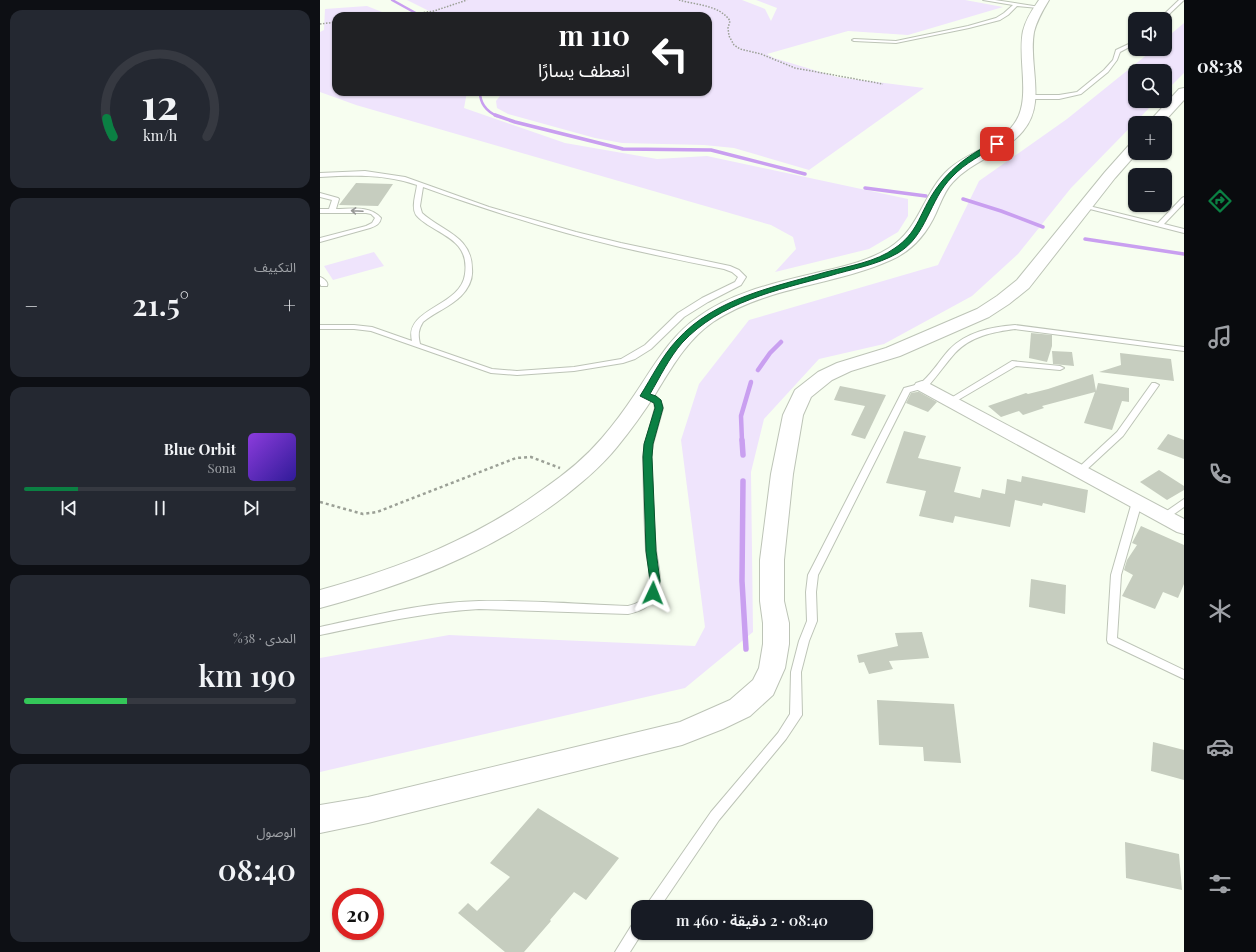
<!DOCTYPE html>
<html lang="ar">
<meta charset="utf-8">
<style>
:root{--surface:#171b24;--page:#242831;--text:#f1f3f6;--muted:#9ea1a6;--line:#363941;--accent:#0b8043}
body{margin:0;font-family:"Playfair Display","Noto Sans Arabic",serif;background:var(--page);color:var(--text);direction:rtl;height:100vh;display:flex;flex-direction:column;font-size:15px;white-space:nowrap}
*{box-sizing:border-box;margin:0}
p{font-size:13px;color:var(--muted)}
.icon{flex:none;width:22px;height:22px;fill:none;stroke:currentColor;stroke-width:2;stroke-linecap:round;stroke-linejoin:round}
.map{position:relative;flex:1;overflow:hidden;direction:ltr}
.panel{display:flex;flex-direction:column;gap:10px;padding:10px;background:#0d0f14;width:320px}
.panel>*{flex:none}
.banner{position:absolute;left:12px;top:12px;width:380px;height:84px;border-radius:12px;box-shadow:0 1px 3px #0004;direction:rtl;background:#202124;color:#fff;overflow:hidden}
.buttons{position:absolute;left:808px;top:12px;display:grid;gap:8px}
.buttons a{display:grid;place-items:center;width:44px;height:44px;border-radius:8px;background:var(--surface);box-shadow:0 1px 3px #0004;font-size:20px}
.speed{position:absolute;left:12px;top:888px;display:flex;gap:8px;font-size:20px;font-weight:700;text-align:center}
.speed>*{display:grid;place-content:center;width:52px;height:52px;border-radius:50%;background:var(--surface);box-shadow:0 1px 3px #0004;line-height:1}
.speed .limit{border:6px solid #d22;background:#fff;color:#111}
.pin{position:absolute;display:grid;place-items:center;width:34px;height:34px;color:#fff;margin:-17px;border-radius:8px;box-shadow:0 2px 6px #0006}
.me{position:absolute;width:44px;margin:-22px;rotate:2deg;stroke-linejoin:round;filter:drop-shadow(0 0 3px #0008)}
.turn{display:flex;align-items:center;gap:14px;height:84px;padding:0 16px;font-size:18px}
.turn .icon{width:52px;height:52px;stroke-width:2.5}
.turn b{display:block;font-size:28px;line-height:34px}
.big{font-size:30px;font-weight:600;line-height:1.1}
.panel .widget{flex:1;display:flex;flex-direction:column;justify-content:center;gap:6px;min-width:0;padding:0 14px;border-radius:12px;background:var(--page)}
.panel .dial{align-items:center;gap:0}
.dial svg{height:104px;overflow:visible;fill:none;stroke:var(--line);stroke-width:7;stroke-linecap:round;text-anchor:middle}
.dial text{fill:var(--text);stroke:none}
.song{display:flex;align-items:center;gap:12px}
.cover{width:48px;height:48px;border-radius:6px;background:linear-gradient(135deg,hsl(270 70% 55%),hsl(250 70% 35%))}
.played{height:4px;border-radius:2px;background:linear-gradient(90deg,var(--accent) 20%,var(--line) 20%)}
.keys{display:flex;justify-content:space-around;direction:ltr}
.heat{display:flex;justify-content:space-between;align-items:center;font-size:22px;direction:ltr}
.charge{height:6px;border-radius:3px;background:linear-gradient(90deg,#34c759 38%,var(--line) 0)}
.trip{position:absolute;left:311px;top:900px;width:242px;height:40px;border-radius:12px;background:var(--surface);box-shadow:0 1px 3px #0004;font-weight:600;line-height:40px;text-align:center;direction:rtl}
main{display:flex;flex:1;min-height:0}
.menu{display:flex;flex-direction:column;width:72px;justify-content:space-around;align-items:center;background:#090b0e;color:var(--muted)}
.menu .icon{width:28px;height:28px}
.menu .active{color:var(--accent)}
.menu b{font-size:18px;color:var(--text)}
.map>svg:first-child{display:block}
.green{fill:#efe4fc}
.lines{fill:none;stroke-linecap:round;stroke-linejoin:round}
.stream-far3{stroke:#c99ff0;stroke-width:2.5}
.stream-far2{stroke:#c99ff0;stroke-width:3.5}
.stream-far1{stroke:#c99ff0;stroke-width:4.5}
.stream{stroke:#c99ff0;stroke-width:5.5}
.building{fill:#c6cdbf}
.service-casing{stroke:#bdc4b7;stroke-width:2}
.minor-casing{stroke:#bdc4b7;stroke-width:2}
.tertiary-casing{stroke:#bdc4b7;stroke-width:2}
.secondary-casing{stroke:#bdc4b7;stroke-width:2}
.path-far1{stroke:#9ba096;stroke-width:1.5;stroke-dasharray:1.5 1.5;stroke-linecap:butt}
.path{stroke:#9ba096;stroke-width:2.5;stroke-dasharray:3 3;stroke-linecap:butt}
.service{fill:#fff;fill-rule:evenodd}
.minor{fill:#fff;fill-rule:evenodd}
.tertiary{fill:#fff;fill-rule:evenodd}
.secondary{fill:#fff;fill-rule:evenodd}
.oneway{stroke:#959694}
.route{fill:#0b8043;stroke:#07532c}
</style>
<main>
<nav class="menu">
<b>08:38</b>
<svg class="icon active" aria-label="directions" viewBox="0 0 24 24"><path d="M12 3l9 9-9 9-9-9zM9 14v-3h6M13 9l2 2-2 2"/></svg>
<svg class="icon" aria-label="music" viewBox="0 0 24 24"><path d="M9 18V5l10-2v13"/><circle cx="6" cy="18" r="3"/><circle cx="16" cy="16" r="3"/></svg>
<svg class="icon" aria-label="phone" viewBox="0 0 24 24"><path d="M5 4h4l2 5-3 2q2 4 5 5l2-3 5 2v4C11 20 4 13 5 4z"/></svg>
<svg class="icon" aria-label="climate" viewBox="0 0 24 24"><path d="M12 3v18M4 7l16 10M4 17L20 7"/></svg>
<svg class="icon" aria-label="car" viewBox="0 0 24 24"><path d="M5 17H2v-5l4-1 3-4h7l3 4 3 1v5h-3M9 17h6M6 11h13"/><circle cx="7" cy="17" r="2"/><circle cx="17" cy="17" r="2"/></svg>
<svg class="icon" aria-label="filters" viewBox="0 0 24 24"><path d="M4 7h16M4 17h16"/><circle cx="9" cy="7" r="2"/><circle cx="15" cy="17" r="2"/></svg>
</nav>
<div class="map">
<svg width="864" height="952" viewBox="0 0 864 952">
<rect width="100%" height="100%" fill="#f7fef0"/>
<g class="green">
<polygon points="87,0 422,0 445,9 451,21 457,8 436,0 645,0 683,7 588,35 528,31 447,54 454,58 517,77 604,88 489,170 414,148 384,145 302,143 275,138 188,114 177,108 176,101 183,92 388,92 388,16 119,16"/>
<polygon points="47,6 72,16 16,16 16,92 147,92 144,108 245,143 337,159 387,156 588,199 588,216 578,232 549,249 455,272 476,249 473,237 451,225 36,105 0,92 0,32 4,30 5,9"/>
<polygon points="864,23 864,73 845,92 845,71 815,71 815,101 836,101 751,188 698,254 652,296 564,344 499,359 444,419 431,472 433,632 365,688 0,772 0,658 129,635 375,646 385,627 361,440 379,384 429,320 618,265 659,181 747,119 834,49 845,49 845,39"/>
<polygon points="54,252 64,266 13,280 4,266"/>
</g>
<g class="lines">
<g class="stream-far3">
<polyline points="72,0 101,16"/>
<path d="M160 92C160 104 166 111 177 116"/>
</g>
<g class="stream-far2">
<polyline points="175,115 195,122 303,149 391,150 485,174"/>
<polyline points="545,188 606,196"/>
<polyline points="643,199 681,211 723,227"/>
<polyline points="765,239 864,254"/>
</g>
<g class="stream-far1">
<polyline points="438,370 450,353 461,342"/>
<polyline points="422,441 421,416 431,382"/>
</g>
<g class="stream">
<polyline points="422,440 423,455"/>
<polyline points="423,481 422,581 426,649"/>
</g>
</g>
<g class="building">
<polygon points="36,183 73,184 58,206 19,205"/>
<polygon points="711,333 732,335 732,346 727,362 709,358"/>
<polygon points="732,351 752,352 754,366 733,364"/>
<polygon points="800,353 851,359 854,381 779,372 801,365"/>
<polygon points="773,374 776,391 778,383 809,388 809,402 802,401 792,430 764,423 775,392 722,406 724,408 703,415 699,411 681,417 668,406 706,393 708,394 728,389"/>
<polygon points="520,386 566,395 545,439 531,435 545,406 514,400"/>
<polygon points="597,392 599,392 617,402 608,412 586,403 591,393"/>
<polygon points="584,431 606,436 598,458 641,467 634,492 660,498 662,489 685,494 687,479 701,482 702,476 768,490 765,513 723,503 722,506 695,500 690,527 635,516 633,523 599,516 606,491 566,483"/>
<polygon points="848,434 864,440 864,459 837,449"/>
<polygon points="839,470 864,486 864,490 847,500 820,482"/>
<polygon points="821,526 864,545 864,584 858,598 843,592 835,609 802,596 813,575 804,570 807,560 817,545 812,543"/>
<polygon points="711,579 746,585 745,614 709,607"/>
<polygon points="602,632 609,658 569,661 573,669 549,674 544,662 539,663 537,655 578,646 575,633"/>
<polygon points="557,700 634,704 641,763 604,761 603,747 559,745"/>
<polygon points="833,742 864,750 864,780 831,771"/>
<polygon points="218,808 299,858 266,900 254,892 230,920 231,921 204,952 185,952 138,913 148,903 157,911 190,877 170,863"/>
<polygon points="805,842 859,854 862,890 806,878"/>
</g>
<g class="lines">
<g class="service-casing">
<g id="service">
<polygon points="663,0 675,0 720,7 718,8 697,6 688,15 680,20 649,28 576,43 534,41 532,40 534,39 576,41 648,26 676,18 684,13 693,5"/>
<polygon points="859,0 864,0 844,19 839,19"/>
<polygon points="815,41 815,44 800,52 797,60 788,72 761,94 739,99 709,99 706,97 709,95 739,95 757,92 784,70 793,60 796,50"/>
<path d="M45 171 85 177 169 207 256 232 301 243 410 266 419 270 426 277 421 285 388 302 364 317 331 349 315 359 303 363 254 371 197 375 171 373 51 331 34 329H0V325H34L52 327 92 341C84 308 141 307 145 274 149 245 129 238 108 225 104 222 99 219 96 215 91 207 96 194 97 185 65 174 33 175 0 177V173ZM103 187C167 210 233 231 300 247 334 255 369 262 404 269L412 272 418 277 415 282 382 298 358 313 325 345 301 359 254 367 197 371 172 369 100 344C98 335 98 330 103 322 115 312 130 307 141 296 148 289 153 279 152 269 152 236 123 232 102 213L100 206Z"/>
<path d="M0 193 18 198 19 199 16 209C31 209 50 205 61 218 60 224 56 226 50 228L0 242V238L46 226 52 223 55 218 51 214 46 213H0V209H9L12 200 0 197Z"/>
<polygon points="864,197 864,203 844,224 864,229 864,233 762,207 765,205 838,223 862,198"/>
<path d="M0 277C3 278 9 282 7 286H1L0 284Z"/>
<path d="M695 325 864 347V351L695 329C673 332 651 336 635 353 626 363 618 375 609 385L605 388 590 392 498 575 496 592 497 621 489 641 481 672 482 715 466 739 399 820 340 907H325L391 812 458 733 470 714 471 672 479 641 487 621 486 592 488 575 583 390 584 388 599 384 603 381C613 372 620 360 629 350 646 332 671 327 695 325Z"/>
<polygon points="692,361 740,366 744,368 740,370 696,366 633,403 630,403 626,401"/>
<polygon points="832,383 835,383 839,385 803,436 763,473 757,473 756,471 757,469 797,432"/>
<path d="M322 394C332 393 341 398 343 408L333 444 331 457C333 488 333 518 336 549 337 562 342 575 339 588 335 604 323 611 308 614L159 609C105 612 53 624 0 635V627C52 616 105 602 159 601 208 600 259 604 308 606 317 604 326 599 329 590 333 577 327 563 326 550 324 519 324 488 323 457L325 444 335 408 334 403 330 400 322 398 321 396Z"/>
<polygon points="817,499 822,502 801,575 797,638 864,670 864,679 788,643 787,640 791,575 812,502"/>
<polygon points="864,499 864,507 847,519 841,519 839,517 841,515"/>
<polygon points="318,921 318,933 322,933 310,952 295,952 313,923"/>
</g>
</g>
<g class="minor-casing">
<polygon id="minor" points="602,381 608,383 864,519 864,534 857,532 596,389 594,386 596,383"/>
</g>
<g class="tertiary-casing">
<g id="tertiary">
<polygon points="864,88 864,100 843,123 828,123 859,89"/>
<polygon points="815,143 815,153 817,153 795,178 709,288 689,304 669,317 580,356 531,371 512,380 491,397 483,415 473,474 464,560 464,601 469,623 469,644 465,668 453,695 430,716 403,729 362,745 48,823 0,833 0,805 48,797 360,722 410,700 433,680 439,668 443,644 443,623 440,601 440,560 451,474 463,415 475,390 498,372 517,363 566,348 657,309 677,296 697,280 785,172 810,144"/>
</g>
</g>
<g class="secondary-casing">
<path id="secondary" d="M719 0H729C723 10 717 20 714 32 708 65 727 103 703 131 685 153 653 160 633 182 625 190 621 202 616 213 607 233 592 251 571 260 513 286 447 286 393 322 367 340 352 367 336 393 324 412 311 430 297 447 280 468 258 486 237 502 165 555 85 585 0 608V590C80 568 155 539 222 490 244 475 265 458 282 438 294 424 305 409 315 394 334 366 350 336 378 317 415 290 460 282 504 271 526 266 550 260 569 248 600 229 603 192 629 169 648 152 679 145 694 124 712 100 697 59 703 31 706 19 712 10 719 0Z"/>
</g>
<g class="path-far1">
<path d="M359 0C376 5 400 5 410 21L408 28 409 36 414 45 420 49 441 54 475 68 563 84"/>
<polyline points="80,16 114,11 147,0"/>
<polyline points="0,24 16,22"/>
</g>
<polyline class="path" points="0,502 43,514 57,512 196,458 211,457 240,468"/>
<use href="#service" class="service"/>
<use href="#minor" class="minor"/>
<use href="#tertiary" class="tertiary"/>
<use href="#secondary" class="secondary"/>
</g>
<defs><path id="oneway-shaft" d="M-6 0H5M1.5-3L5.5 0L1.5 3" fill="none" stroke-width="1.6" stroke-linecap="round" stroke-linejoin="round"/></defs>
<use class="oneway" href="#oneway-shaft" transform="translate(37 211) rotate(-177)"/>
<path class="route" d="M677 142 679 143V145C663 154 645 163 632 177 609 200 607 236 578 253 557 265 532 269 509 276 457 290 400 302 362 343 349 358 340 377 330 394L336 396 341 400 343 408 333 444 332 457 336 551 340 581 337 596H329L328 593 330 581 326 551 323 457 324 444 335 408 334 403 320 396C332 377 342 356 357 340 395 298 454 287 506 272 529 266 556 262 575 248 597 233 599 216 612 195 626 172 651 151 677 142Z"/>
</svg>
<div class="buttons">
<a><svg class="icon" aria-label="sound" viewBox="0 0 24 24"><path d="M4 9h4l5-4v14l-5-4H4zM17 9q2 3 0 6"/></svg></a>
<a><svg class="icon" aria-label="search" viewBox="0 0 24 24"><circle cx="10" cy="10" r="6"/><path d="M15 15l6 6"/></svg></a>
<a>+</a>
<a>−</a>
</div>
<div class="speed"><div class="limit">20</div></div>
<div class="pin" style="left:677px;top:144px;background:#d93025"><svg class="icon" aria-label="arrive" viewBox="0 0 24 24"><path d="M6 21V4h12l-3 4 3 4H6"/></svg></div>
<svg class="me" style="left:333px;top:593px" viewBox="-20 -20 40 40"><path d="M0-17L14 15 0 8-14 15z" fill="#0b8043" stroke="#fff" stroke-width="4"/></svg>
<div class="trip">08:40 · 2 دقيقة · 460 m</div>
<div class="banner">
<div class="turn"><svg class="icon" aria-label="left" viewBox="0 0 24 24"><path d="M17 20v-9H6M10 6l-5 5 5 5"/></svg><div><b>110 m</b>انعطف يسارًا</div></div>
</div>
</div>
<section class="panel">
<div class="widget dial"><svg viewBox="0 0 100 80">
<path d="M14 69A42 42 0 1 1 86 69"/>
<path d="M14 69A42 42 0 0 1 9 55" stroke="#0b8043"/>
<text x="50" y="56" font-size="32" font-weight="700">12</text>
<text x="50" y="72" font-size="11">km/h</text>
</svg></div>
<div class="widget"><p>التكييف</p>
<div class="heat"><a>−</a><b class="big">21.5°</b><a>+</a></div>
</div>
<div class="widget">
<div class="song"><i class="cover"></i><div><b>Blue Orbit</b><p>Sona</p></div></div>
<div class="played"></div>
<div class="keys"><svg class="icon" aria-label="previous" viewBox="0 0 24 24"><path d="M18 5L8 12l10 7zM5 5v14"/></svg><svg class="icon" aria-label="pause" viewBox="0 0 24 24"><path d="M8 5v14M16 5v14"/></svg><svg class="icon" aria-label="next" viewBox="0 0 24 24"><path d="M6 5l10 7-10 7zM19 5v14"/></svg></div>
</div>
<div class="widget"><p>المدى · 38%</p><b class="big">190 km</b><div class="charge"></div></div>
<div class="widget"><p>الوصول</p><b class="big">08:40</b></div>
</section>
</main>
